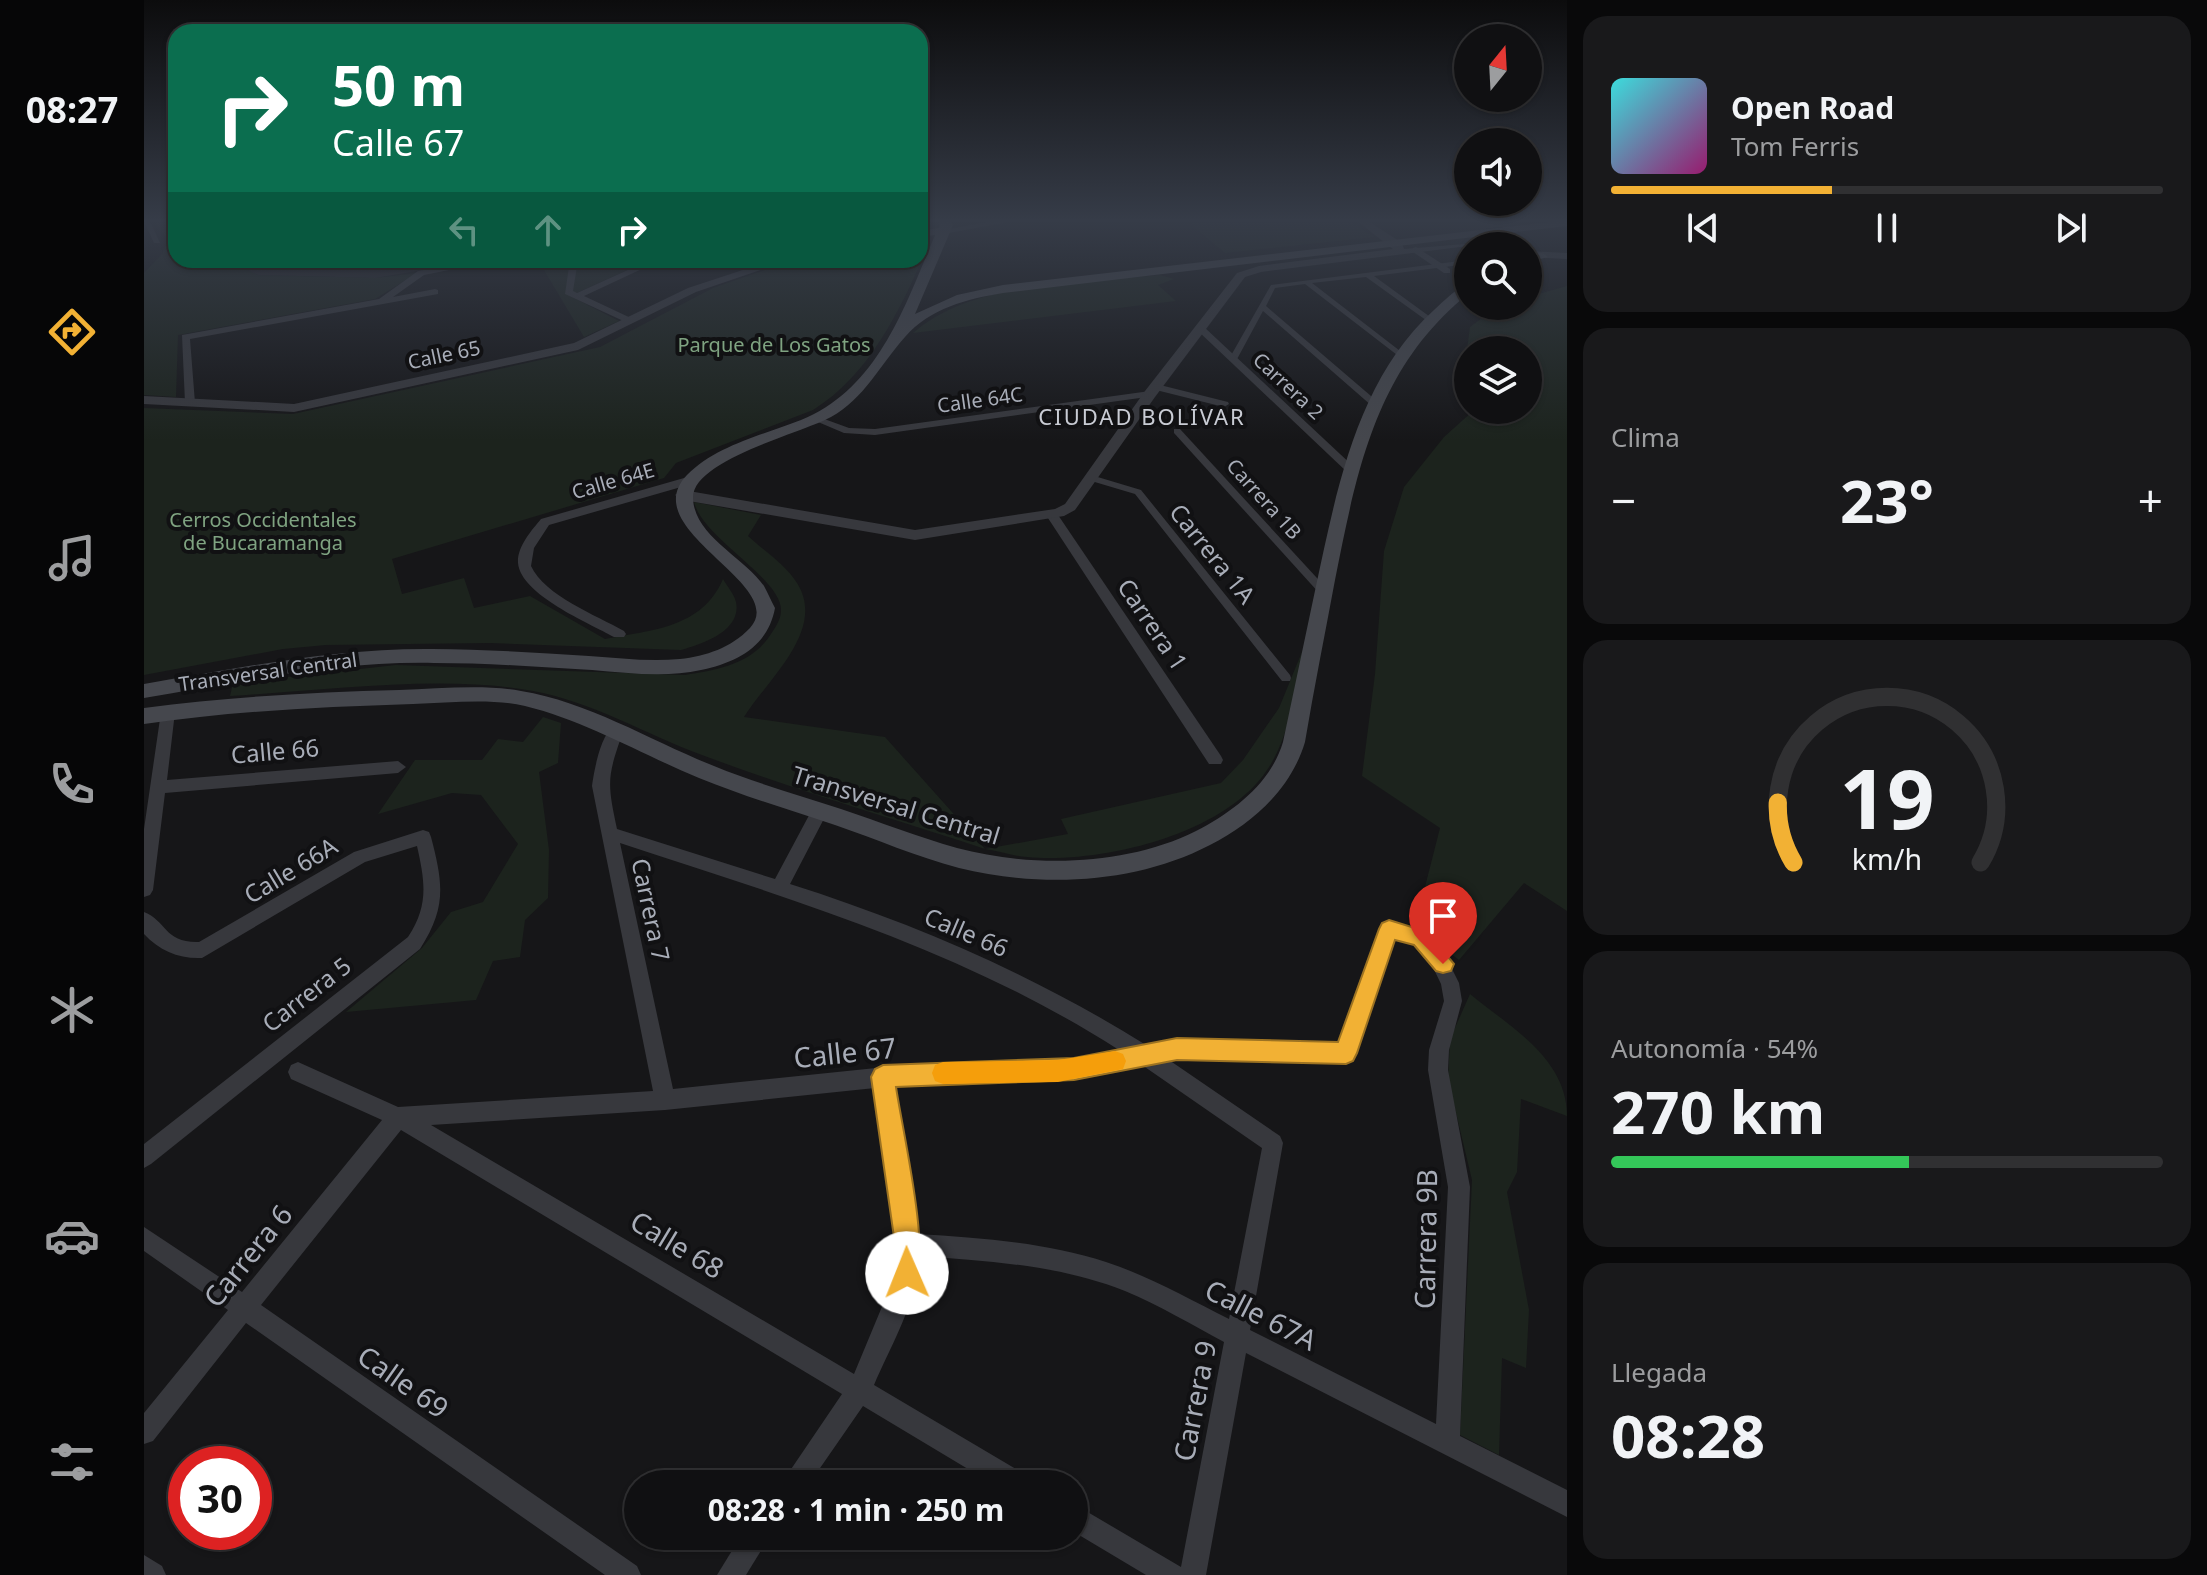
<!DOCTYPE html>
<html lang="es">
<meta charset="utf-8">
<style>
:root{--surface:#101012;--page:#19191b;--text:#f1f3f6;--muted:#9c9d9f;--line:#303032;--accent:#f2b134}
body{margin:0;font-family:"Noto Sans",sans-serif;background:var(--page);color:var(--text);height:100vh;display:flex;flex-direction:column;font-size:30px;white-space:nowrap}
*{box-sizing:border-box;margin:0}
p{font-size:26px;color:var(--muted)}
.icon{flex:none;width:44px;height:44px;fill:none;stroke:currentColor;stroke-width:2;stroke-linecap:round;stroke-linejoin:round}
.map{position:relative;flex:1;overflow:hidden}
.sheet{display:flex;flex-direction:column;gap:16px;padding:16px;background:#09090a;width:640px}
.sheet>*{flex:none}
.banner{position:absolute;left:24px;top:24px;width:760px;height:244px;border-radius:24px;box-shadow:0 2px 6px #0004,0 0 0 2px var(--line);background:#0b6e4f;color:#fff;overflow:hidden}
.needle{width:52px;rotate:18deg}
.buttons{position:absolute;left:1310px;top:24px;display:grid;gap:16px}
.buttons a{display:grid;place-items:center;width:88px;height:88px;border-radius:50%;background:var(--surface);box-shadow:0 2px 6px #0004,0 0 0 2px var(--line);font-size:40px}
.speed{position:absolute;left:24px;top:1446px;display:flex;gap:16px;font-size:40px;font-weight:700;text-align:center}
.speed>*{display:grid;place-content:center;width:104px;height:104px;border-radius:50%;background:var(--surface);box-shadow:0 2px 6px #0004,0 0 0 2px var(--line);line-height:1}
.speed .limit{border:12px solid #d22;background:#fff;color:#111}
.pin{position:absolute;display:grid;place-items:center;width:68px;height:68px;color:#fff;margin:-82px -34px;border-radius:50% 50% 50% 0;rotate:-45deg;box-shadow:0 0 8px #0007}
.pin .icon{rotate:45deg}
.me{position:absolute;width:88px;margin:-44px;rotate:359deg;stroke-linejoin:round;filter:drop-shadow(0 0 6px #0008)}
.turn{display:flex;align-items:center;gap:28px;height:168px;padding:0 32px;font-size:36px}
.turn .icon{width:104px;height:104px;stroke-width:2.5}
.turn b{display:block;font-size:56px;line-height:68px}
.lanes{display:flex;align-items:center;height:76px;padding:0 32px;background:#0003;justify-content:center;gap:40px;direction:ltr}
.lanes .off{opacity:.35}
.big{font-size:60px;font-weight:700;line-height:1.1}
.sheet .card{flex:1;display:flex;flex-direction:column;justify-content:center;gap:12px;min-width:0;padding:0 28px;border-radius:24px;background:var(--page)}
.sheet .dial{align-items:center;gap:0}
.dial svg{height:208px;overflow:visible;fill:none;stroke:var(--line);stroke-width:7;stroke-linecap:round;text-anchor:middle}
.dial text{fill:var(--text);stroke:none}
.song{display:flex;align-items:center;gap:24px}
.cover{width:96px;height:96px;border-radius:12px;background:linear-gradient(135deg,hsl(180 70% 55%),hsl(320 70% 35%))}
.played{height:8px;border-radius:4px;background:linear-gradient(90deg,var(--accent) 40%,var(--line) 40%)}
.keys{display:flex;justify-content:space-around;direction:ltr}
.heat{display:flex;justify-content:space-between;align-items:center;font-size:44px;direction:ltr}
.charge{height:12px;border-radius:6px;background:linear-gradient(90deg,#34c759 54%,var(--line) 0)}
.trip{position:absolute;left:480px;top:1470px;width:464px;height:80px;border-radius:40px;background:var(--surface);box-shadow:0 2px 6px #0004,0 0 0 2px var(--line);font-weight:700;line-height:80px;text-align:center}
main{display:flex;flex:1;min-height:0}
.dock{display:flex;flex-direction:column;width:144px;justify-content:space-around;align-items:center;background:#060607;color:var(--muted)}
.dock .icon{width:56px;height:56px}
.dock .on{color:var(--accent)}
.dock b{font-size:36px;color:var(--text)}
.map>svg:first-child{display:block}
.built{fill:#222225}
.green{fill:#1c231d}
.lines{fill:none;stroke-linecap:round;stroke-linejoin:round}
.pedestrian{fill:#37383d;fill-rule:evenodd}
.minor{fill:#37383d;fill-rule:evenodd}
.tertiary{fill:#37383d;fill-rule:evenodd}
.secondary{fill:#45474d;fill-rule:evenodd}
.route{fill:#f2b134;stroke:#9d7322;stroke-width:2}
.slow{fill:#f59e0b}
.labels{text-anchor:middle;stroke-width:8;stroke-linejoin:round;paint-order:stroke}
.far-park-label{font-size:20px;fill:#7fa381;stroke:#111113}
.far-street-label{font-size:20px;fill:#a8adb8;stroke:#111113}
.far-neighbourhood-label{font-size:22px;letter-spacing:2px;fill:#c9ccd4;stroke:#111113}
.street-label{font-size:24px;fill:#a8adb8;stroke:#111113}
.near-street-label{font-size:28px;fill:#a8adb8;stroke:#111113}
</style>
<main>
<nav class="dock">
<b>08:27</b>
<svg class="icon on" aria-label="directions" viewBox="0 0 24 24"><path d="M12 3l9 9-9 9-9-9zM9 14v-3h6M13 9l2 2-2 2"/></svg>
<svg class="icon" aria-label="music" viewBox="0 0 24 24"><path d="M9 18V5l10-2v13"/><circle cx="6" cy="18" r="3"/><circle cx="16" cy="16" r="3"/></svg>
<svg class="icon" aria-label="phone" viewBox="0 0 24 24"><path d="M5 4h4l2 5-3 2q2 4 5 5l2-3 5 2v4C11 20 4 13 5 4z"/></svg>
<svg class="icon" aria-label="climate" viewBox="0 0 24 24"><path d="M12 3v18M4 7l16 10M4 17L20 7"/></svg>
<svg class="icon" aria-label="car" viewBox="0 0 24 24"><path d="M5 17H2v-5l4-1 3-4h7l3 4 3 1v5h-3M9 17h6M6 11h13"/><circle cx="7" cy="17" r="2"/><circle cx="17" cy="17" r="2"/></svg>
<svg class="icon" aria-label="filters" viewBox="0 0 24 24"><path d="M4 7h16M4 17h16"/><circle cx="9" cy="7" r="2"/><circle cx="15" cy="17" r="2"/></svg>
</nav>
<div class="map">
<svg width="1423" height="1575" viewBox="0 0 1423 1575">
<rect width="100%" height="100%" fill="#161618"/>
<polygon class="built" points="112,260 339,260 231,278 114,275 102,270"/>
<g class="green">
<polygon points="11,221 32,221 32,260 112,260 103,270 114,275 231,278 273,273 231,299 34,335 32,397 0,395 0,273 18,254 24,240"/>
<polygon points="1043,221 1206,221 1230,237 1081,253"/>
<path d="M776 246 783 249C756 309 727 374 669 410L532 463 520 478 248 559 258 594 320 578 330 608 386 596 461 639C508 630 558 628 579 579 583 586 590 594 592 602 598 631 558 644 537 650L346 643 182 645 139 649 0 675V408L149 414 456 347 569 288 650 260H776Z"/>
<polygon points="394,260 478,260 490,267 426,296 475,321 440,337"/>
<path d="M1016 275 1030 279 1014 285 1032 301 769 333C829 280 939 283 1016 275Z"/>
<polygon points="1423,286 1423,911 1380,883 1315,960 1271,926 1296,828 1218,776 1231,674 1240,551 1260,487 1300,437 1330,410 1384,410 1384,350 1324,350 1324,388 1318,386 1326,327 1354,306 1384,306 1384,297"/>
<path d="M550 502 617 515 604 536C619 550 642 565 653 583 683 630 623 680 600 717L741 737 841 849 924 834 917 819 1077 783 1099 760 1135 708 1160 647C1151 686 1147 736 1123 770 1080 835 956 864 883 857 869 856 855 851 841 849 747 818 651 790 558 755 501 734 449 702 389 691 298 674 178 691 86 696L89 683 252 665 541 675C574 670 608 664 627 634 631 628 637 619 637 611 639 579 559 539 550 502Z"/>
<polygon points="399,717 417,723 414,763 395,772 405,850 404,898 381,920 376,957 349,961 332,1000 202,1012 278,948 307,912 339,902 374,844 337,795 308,793 234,814 271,760 338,760 354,739 379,742"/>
<path d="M1326 994C1366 1027 1423 1058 1423 1116L1377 1099 1373 1172 1363 1192 1385 1310 1382 1368 1358 1358 1355 1455 1316 1435 1328 1180 1304 1079 1306 1039Z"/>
</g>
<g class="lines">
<g class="pedestrian">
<polygon points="1324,260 1324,264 1230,276 1289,319 1289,323 1286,323 1222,277 1168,283 1260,354 1260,358 1257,358 1161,284 1131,288 1122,306 1234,402 1234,406 1228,406 1119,311 1092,361 1085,359 1127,285"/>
<polygon points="1030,429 1036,429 1184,590 1184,594 1176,594 1030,433"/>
<polygon points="947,475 997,490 1146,675 1147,678 1146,681 1138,681 991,494 944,480 944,476"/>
</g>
<g class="minor">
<polygon points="0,221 6,221 16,243 10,243"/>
<polygon points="1272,247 1306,269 1306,273 1300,273 1269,252 1269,248"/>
<polygon points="336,260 355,260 280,275 249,297 291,289 294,290 294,294 46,339 51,403 46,406 41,403 38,335 235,299 274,271"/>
<polygon points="426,260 434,260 429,291 433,293 506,260 517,260 440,296 489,319 491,321 486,324 421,294"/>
<polygon points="1053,326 1059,326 1211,468 1211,472 1203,472 1053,330"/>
<polygon points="1012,384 1084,402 1085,404 1080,407 1008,389 1007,387"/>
<polygon points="1006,391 1010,392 1010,396 731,435 700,433 667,419 672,416 705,428 731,429"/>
<path d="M547 476 551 477V483L405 525 390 548 387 566C401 596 452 615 480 631L482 634 480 637H470C445 623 377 595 374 563 373 547 387 531 397 519Z"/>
<polygon points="908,511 912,512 1077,756 1079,760 1077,764 1065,764 902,515"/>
<polygon points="24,706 31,712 23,780 254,761 262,767 254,773 21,793 9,890 6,895 0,897 0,829 17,712"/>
<path d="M471 726 479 732C463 777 463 782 473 829L631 879 670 806H682L684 811 646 884C772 924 890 975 1002 1045L1033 1040 1196 1043 1239 923 1245 921 1283 932 1296 945 1315 983 1318 1001 1305 1050 1304 1070 1326 1187 1316 1436 1423 1490V1517L1102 1353 1062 1575H1002L930 1532V1504L1037 1567 1080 1342C1048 1325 1015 1305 981 1291 916 1265 844 1261 775 1256 774 1301 747 1345 730 1385L882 1475 886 1484H849L719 1406 665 1484H637L698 1394 257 1130 117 1305 493 1566 497 1575H461L102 1323 9 1441 0 1444V1413L84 1310 0 1251V1227L98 1292 238 1120 147 1079 144 1072 147 1065 154 1062 254 1107 509 1091 448 786C450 771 457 732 471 726ZM476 843C652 901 817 949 975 1050L914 1061 771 1064 529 1089ZM1251 939 1271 944 1284 957 1297 984 1300 1001 1285 1050 1284 1070 1304 1187 1292 1424 1106 1330 1139 1143 1136 1136 1025 1060 1202 1062 1209 1060ZM998 1065 1118 1148 1085 1319C1045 1299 1005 1276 962 1262 901 1242 837 1238 773 1234L750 1086 914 1081ZM731 1088 753 1244 752 1273 710 1374 287 1125 521 1110Z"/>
<path d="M279 830 285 832 287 837C299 883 303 907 276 949L7 1164 0 1168V1144L264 937C285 905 281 882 273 846L221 862 58 958C35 959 16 951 0 934V912C23 921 20 943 55 942L210 852Z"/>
<polygon points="597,1536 626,1536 602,1575 573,1575"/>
<polygon points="0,1555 18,1566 22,1575 0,1575"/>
</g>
<g class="tertiary">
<polygon points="848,221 870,221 799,234 794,231"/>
<polygon points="1213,221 1224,221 1258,243 1260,249 1381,239 1386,242 1381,245 1324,246 1117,272 1101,277 1011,397 931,510 920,516 771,540 539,500 531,495 539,490 771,530 911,509 921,504 1001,391 1093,273 1115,266 1249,249"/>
<polygon points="1384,251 1423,253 1423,259 1384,257"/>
<polygon points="629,260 646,260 552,292 434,350 150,412 0,404 0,396 150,404 430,343 544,288"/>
</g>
<g class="secondary">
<path d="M796 221H806L809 225 771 314 813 295 859 285 1415 221H1423V226L859 293C823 299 786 308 761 337 736 365 720 399 687 417 658 433 548 460 549 498 550 536 600 557 620 586 624 593 627 601 631 608 624 646 594 662 557 670 522 678 484 673 448 670 396 667 343 663 290 663 192 661 96 682 0 698V684C95 668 191 648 288 649 340 649 393 653 445 656 475 658 505 662 536 659 562 656 587 648 606 628 646 584 490 530 543 475 573 445 619 435 657 420 734 389 761 306 791 235L776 237V231L795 228Z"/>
<polygon points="1384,254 1398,253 1404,257 1384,262"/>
<path d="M1324 284V294C1232 368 1213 470 1191 580 1181 634 1170 688 1161 742 1147 789 1109 823 1066 845 991 884 897 888 815 868 773 857 732 839 691 825 646 810 599 796 555 778 497 754 442 721 381 706 346 698 305 703 269 704 178 707 89 711 0 724V708C85 697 170 692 255 690 295 689 338 684 377 691 445 702 507 741 570 766 611 783 655 795 697 809 736 822 774 837 813 848 888 868 982 866 1052 831 1089 812 1127 783 1139 742 1150 690 1161 638 1172 586 1193 489 1213 380 1290 310 1300 301 1311 289 1324 284Z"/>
</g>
</g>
<linearGradient id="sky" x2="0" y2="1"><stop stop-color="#0c0c0d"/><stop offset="0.5" stop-color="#363c48"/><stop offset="1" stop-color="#363c48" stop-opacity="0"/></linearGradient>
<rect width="1423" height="441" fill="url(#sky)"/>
<path class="route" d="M1245 920 1284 932 1310 964 1307 971 1299 973 1292 971 1270 945 1251 940 1213 1053 1209 1061 1202 1064 1033 1060 930 1080 752 1087C758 1128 786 1249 772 1282L763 1286 754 1282 750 1273 751 1244 727 1077 731 1069 739 1065 930 1058 1033 1038 1194 1042 1235 929 1238 923Z"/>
<polygon class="slow" points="971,1051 979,1054 982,1061 979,1069 914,1082 799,1084 791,1081 788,1073 791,1065 799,1062 914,1060"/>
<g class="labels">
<g class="far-park-label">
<text x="630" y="352">Parque de Los Gatos</text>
<text x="119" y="527">Cerros Occidentales<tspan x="119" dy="23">de Bucaramanga</tspan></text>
</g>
<g class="far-street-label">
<text transform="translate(300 355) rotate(-12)" y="7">Calle 65</text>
<text transform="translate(1144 386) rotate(43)" y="7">Carrera 2</text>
<text transform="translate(836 400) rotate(-8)" y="7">Calle 64C</text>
<text transform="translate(469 481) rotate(-16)" y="7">Calle 64E</text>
<text transform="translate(1120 499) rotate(48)" y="7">Carrera 1B</text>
<text transform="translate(124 672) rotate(-8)" y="7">Transversal Central</text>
</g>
<g class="far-neighbourhood-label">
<text x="998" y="425">CIUDAD BOLÍVAR</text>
</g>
<g class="street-label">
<text transform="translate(1068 554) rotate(51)" y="8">Carrera 1A</text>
<text transform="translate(1008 625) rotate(56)" y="8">Carrera 1</text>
<text transform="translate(131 752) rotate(-5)" y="8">Calle 66</text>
<text transform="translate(752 806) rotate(17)" y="8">Transversal Central</text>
<text transform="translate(147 871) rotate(-31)" y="8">Calle 66A</text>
<text transform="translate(506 910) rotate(78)" y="8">Carrera 7</text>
<text transform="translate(822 933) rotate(23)" y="8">Calle 66</text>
<text transform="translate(163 995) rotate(-38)" y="8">Carrera 5</text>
</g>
<g class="near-street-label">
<text transform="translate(701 1053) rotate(-6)" y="10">Calle 67</text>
<text transform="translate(1282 1239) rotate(-89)" y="10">Carrera 9B</text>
<text transform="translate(533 1245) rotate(31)" y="10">Calle 68</text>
<text transform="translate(104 1256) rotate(-51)" y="10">Carrera 6</text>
<text transform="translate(1117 1315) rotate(27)" y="10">Calle 67A</text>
<text transform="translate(259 1382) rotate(35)" y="10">Calle 69</text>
<text transform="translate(1051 1401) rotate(-79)" y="10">Carrera 9</text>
</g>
</g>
</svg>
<div class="buttons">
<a><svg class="needle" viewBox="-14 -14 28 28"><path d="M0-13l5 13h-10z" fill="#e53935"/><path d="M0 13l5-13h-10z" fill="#9c9d9f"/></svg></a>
<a><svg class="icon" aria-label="sound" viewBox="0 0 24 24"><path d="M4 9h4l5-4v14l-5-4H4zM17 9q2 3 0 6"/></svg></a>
<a><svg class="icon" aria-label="search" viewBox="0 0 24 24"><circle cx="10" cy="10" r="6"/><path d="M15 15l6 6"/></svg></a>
<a><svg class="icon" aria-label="layers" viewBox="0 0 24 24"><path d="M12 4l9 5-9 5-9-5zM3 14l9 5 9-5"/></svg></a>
</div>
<div class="speed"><div class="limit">30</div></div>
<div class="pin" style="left:1299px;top:964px;background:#d93025"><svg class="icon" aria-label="arrive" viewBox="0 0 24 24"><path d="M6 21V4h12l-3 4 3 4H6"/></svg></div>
<svg class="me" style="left:763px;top:1273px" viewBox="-20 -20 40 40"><circle r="19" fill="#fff"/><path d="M0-13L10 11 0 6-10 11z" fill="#f2b134"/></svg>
<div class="trip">08:28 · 1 min · 250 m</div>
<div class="banner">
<div class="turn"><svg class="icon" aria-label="right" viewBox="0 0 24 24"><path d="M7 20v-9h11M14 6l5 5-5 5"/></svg><div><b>50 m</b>Calle 67</div></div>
<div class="lanes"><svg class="icon off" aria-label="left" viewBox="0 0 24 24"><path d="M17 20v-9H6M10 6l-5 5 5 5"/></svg><svg class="icon off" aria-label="ahead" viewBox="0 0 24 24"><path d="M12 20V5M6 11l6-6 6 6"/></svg><svg class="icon" aria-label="right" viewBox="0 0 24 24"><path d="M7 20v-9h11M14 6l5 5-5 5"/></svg></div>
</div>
</div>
<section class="sheet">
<div class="card">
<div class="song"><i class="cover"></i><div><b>Open Road</b><p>Tom Ferris</p></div></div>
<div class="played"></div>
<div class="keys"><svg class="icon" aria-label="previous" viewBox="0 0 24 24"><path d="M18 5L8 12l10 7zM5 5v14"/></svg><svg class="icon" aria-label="pause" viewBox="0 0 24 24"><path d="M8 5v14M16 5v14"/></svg><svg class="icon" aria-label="next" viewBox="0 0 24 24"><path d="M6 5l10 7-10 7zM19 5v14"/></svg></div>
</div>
<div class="card"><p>Clima</p>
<div class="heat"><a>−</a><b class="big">23°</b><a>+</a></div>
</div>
<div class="card dial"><svg viewBox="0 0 100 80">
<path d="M14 69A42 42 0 1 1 86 69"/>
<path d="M14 69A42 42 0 0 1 8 46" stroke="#f2b134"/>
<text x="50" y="56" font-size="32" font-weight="700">19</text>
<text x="50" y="72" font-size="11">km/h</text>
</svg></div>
<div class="card"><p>Autonomía · 54%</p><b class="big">270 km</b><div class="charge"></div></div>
<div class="card"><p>Llegada</p><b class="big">08:28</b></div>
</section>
</main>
